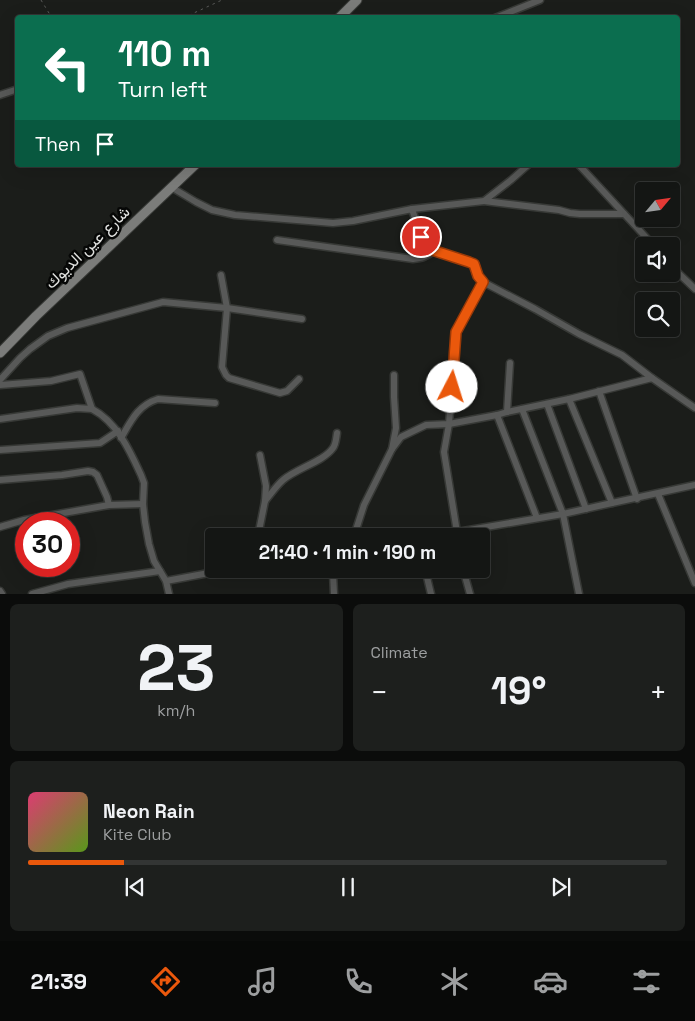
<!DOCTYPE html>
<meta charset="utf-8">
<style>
:root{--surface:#141614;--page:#1d1f1d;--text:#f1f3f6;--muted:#9d9fa0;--line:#333534;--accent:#ea580c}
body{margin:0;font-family:"Space Grotesk",Vazirmatn,sans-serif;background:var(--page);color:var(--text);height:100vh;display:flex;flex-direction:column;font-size:19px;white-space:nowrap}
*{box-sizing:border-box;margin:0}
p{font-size:16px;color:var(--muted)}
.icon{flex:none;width:28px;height:28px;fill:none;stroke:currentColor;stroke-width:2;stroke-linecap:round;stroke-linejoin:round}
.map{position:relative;height:594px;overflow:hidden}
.panel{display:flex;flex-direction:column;gap:10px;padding:10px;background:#0b0c0b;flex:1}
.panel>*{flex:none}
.hud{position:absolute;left:15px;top:15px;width:665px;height:152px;border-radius:5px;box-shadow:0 5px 20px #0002,0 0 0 1px var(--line);background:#0b6e4f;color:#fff;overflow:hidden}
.needle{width:32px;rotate:61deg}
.controls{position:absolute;left:635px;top:182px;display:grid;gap:10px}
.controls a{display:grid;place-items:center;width:45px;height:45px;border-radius:5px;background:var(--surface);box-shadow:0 5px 20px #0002,0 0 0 1px var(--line);font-size:25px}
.speed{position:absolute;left:15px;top:512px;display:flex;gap:10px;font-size:25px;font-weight:700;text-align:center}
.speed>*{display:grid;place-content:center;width:65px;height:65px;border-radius:50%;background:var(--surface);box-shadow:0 5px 20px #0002,0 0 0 1px var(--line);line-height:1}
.speed .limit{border:8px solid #d22;background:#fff;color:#111}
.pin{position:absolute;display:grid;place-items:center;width:42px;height:42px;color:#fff;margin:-21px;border:2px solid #fff;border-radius:50%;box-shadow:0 1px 5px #0007}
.me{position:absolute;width:55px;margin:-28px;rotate:5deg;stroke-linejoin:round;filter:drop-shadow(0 0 4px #0008)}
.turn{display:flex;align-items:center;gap:18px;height:105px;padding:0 20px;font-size:22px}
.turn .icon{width:65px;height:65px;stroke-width:2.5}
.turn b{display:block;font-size:35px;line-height:42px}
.then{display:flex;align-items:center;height:48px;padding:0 20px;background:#0003;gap:10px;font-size:19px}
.big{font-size:38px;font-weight:700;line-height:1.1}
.panel .widget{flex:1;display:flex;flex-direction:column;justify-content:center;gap:8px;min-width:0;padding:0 18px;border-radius:8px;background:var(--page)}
.panel .dial{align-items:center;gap:0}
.dial b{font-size:65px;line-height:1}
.song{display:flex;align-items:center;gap:15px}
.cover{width:60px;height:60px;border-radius:8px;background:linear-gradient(135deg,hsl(340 70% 55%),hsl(90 70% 35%))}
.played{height:5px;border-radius:2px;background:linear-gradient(90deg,var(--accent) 15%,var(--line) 15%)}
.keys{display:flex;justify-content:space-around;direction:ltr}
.heat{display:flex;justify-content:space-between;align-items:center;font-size:28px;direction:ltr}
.panel .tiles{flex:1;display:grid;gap:10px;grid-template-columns:1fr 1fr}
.widget:last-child{grid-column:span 2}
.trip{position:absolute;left:205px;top:528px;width:285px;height:50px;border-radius:5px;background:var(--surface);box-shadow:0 5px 20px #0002,0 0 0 1px var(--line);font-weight:700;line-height:50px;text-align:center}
.menu{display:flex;height:80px;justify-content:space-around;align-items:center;background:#080908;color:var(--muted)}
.menu .icon{width:35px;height:35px}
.menu .active{color:var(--accent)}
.menu b{font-size:22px;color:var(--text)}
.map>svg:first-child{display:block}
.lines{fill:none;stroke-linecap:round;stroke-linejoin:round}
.minor-casing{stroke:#373936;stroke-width:9}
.secondary-casing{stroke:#373936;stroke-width:11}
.path{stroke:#595a58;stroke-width:1;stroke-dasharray:2.5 4;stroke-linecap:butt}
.minor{stroke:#585958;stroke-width:6}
.secondary{stroke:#7b7c7a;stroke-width:9}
.route-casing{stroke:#983908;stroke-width:12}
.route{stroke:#ea580c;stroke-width:9}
.labels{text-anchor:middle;stroke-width:5;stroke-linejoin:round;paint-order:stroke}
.street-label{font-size:16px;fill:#e2e3e1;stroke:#060706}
</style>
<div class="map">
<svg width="695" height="594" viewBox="0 0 695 594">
<rect width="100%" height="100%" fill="#1b1d1a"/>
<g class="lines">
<g class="minor-casing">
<g id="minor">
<polyline points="495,18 540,0"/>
<polyline points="0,95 18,89"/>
<polyline points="579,165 654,246"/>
<polyline points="171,187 196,202 212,210 235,215 333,223 353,221 412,209 421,237 429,249 469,262 474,264 478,276 483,282 535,309 579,334 622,355 652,378"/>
<polyline points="484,201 559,210 570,213 580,214 624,214"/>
<polyline points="412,209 484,201 511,180 528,165"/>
<path d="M277 240 413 259C421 258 427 257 433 251"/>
<polyline points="671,266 695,289"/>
<polyline points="221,275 227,308 222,367 226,375 229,378 280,393 287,391 299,379"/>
<polyline points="0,380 20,358 30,349 48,336 67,328 163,302 227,308 302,319"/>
<path d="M0 385 51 381 80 374 92 409C117 422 130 451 141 475L144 483 143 504 145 522 149 544 154 561 166 581 169 594"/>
<polyline points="599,391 637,499"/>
<polyline points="547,404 586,509"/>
<polyline points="522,409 563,514 612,503 569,399"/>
<polyline points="507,412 569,399 652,378 695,408"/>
<polyline points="497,415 537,518"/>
<polyline points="0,419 77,408 92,409"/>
<path d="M121 438C131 421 138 405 158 399L215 403"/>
<polyline points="392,449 401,437 426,425 449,424 497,415 507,412 510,363"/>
<polyline points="0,450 100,443 118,431"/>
<polyline points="0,480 62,475 88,471 93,472 97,475 107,497 109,505"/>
<polyline points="658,494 695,583"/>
<path d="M265 501C271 494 276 486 283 480 297 468 323 462 333 448 336 444 336 439 337 433"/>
<polyline points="612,503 695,485"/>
<polyline points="0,527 24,520 109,505 143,504"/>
<polyline points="258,536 265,501 266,486 260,455"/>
<polyline points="354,536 364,505 392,449 396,428 394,397 394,375"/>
<polyline points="442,536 457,532 563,514 579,594"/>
<polyline points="456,536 457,532 444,452 449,424 456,332 483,282"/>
<polyline points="425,569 431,594"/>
<polyline points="463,569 470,594"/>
<polyline points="166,581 230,569"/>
<polyline points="0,591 2,594"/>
<polyline points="32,594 68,584 160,571"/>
<polyline points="334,594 333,573 335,569"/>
</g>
</g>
<g class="secondary-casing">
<g id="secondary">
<polyline points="339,18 357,0"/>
<polyline points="0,353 36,316 195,165"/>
</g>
</g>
<g class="path">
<polyline points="41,0 52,18"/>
<polyline points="183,18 222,0"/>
</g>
<use href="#minor" class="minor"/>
<use href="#secondary" class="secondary"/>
</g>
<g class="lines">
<g class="route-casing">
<polyline id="route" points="421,237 429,249 469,262 474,264 478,276 483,282 456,332 452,387"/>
</g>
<use href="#route" class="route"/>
</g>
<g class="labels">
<g class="street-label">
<text transform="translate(87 247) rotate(-44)" y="6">شارع عين الديوك</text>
</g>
</g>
</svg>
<div class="controls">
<a><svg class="needle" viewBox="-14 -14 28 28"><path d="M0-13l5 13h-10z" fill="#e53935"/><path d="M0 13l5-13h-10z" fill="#9d9fa0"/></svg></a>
<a><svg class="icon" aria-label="sound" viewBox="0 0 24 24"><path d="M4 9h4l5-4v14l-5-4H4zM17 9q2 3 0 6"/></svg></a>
<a><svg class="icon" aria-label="search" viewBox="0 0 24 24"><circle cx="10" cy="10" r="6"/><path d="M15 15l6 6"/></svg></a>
</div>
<div class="speed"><div class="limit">30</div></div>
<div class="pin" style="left:421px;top:237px;background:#d93025"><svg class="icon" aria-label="arrive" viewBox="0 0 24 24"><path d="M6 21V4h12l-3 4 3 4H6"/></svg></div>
<svg class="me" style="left:452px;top:387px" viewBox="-20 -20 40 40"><circle r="19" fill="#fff"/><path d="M0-13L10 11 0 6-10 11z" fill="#ea580c"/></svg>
<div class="trip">21:40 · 1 min · 190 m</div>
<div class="hud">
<div class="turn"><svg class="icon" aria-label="left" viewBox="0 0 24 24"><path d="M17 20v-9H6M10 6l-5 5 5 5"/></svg><div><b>110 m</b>Turn left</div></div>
<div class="then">Then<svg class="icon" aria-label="arrive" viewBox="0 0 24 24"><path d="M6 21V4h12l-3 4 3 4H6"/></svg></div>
</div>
</div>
<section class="panel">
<div class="tiles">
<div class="widget dial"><b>23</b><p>km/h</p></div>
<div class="widget"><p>Climate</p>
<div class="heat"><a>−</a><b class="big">19°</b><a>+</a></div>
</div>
<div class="widget">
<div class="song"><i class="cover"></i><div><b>Neon Rain</b><p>Kite Club</p></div></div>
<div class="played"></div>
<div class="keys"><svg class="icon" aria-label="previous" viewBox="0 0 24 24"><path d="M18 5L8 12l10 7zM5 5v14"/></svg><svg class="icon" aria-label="pause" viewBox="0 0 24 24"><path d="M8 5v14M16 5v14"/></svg><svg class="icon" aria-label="next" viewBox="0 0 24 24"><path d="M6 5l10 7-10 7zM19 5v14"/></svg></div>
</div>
</div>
</section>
<nav class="menu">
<b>21:39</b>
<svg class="icon active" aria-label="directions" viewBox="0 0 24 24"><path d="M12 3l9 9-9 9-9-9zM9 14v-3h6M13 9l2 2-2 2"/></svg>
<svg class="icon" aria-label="music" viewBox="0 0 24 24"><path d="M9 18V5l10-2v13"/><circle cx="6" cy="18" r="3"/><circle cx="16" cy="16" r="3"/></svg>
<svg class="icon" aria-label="phone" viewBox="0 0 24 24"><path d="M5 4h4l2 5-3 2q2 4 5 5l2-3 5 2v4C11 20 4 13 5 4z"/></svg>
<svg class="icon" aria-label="climate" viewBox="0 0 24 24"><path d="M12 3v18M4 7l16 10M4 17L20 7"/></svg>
<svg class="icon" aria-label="car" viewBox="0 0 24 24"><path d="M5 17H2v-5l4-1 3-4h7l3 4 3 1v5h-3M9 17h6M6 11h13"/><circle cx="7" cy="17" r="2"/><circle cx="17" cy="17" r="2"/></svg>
<svg class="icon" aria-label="filters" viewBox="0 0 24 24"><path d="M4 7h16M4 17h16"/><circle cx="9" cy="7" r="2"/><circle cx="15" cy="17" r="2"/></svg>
</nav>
